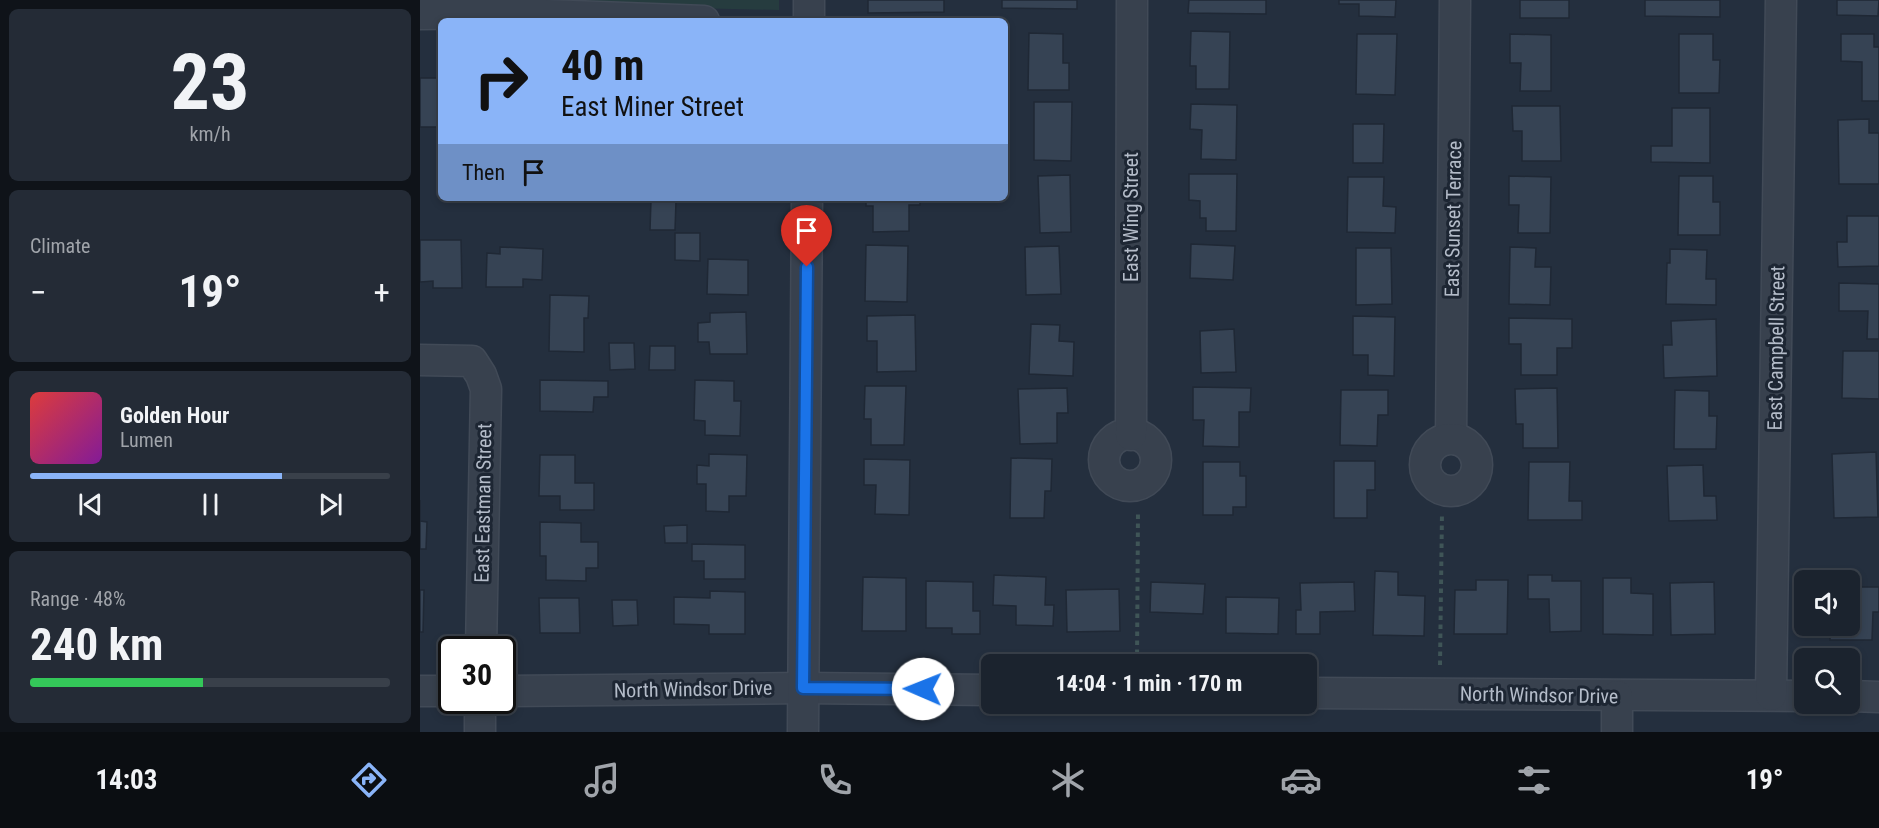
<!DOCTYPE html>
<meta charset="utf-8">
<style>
:root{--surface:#1b232e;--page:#242b36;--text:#f1f3f6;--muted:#a0a4aa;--line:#39404a;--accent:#8ab4f8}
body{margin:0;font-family:"Roboto Condensed",sans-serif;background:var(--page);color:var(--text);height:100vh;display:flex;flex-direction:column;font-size:22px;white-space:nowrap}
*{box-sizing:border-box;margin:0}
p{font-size:20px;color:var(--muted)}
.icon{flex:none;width:33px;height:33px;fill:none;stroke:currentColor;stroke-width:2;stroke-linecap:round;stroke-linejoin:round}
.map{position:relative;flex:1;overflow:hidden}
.details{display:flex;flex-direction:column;gap:9px;padding:9px;background:#0f1319;width:420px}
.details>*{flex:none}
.hud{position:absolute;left:18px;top:18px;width:570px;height:183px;border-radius:9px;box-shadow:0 3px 9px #0003,0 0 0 2px var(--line);background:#8ab4f8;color:#111;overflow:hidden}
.fabs{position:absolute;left:1374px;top:570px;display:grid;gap:12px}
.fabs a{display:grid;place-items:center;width:66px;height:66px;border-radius:9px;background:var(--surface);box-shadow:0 3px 9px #0003,0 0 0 2px var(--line);font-size:30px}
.speed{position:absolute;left:18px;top:636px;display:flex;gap:12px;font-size:30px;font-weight:700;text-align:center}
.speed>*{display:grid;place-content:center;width:78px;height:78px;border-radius:50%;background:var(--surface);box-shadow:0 3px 9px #0003,0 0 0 2px var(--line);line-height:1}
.speed .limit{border:3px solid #111;border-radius:9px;background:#fff;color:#111}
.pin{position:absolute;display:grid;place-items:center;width:51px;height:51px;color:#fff;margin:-62px -26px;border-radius:50% 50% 50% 0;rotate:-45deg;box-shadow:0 0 6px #0007}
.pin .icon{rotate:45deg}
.me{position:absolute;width:66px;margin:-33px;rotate:271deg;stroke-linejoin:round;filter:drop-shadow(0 0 4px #0008)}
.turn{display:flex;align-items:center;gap:21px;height:126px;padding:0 24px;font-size:27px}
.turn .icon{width:78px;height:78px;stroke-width:2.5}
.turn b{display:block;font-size:42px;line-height:51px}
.then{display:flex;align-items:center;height:57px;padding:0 24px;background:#0003;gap:12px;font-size:22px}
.big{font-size:45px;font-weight:700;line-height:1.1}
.details .tile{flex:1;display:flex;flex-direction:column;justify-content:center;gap:9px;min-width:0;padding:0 21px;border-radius:9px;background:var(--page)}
.details .dial{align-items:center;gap:0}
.dial b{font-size:78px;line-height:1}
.song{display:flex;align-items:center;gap:18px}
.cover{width:72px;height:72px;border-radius:9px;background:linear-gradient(135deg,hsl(0 70% 55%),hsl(290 70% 35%))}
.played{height:6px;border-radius:3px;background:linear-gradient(90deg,var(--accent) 70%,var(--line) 70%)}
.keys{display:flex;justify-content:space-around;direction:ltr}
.heat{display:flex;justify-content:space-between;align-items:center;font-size:33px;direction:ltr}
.charge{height:9px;border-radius:4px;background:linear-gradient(90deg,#34c759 48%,var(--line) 0)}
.trip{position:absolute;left:561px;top:654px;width:336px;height:60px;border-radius:9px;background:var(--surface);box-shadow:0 3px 9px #0003,0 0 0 2px var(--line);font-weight:700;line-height:60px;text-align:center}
.tabs{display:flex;height:96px;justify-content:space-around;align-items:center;background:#0b0e12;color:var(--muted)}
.tabs .icon{width:42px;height:42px}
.tabs .active{color:var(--accent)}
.tabs b{font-size:27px;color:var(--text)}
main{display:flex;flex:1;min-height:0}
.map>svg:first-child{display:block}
.green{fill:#263c3f}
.building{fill:#364354;stroke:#1f2835;stroke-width:1.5}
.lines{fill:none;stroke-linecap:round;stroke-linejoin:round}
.minor-casing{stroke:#414a57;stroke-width:33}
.path{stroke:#3f5557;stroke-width:4;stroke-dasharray:4.5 4.5;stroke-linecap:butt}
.minor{stroke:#38414e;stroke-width:30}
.route-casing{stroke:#114b97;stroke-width:15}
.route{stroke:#1a73e8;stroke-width:10}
.labels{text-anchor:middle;stroke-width:6;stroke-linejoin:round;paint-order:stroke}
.street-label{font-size:20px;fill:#b4bcc9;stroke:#1d2633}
</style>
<main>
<section class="details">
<div class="tile dial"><b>23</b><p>km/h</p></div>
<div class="tile"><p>Climate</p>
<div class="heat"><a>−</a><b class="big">19°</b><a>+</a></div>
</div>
<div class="tile">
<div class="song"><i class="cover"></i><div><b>Golden Hour</b><p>Lumen</p></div></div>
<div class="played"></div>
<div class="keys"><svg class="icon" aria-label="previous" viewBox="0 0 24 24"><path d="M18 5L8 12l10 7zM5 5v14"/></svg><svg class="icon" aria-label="pause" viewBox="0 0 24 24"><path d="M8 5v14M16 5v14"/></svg><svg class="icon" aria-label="next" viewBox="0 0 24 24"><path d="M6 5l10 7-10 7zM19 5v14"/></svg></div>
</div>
<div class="tile"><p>Range · 48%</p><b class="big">240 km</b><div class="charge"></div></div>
</section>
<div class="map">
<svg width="1459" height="732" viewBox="0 0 1459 732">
<rect width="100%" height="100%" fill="#242f3e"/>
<polygon class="green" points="85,0 359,0 359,10 94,4"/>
<g class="building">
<polygon points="448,0 524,0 524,12 448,13"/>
<polygon points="582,0 657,0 657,9 582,8"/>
<polygon points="769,0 846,0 846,14 768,13"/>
<polygon points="919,0 976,0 975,17 939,16 939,4 919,4"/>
<rect x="1100" y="0" width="49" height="18"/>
<polygon points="1225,0 1300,0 1300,17 1225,16"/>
<polygon points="1417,0 1459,0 1458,16 1417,15"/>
<polygon points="771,31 810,32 809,89 776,89 776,66 770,66"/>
<polygon points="609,33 643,34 643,63 649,63 649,90 608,90"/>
<polygon points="937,34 977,34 975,95 936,94"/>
<polygon points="1090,34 1131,35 1131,91 1100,91 1101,63 1090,63"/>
<polygon points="1259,34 1293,34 1293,60 1300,60 1299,93 1259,93"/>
<polygon points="1421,34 1454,34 1454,47 1459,47 1459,101 1442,101 1442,62 1421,61"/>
<polygon points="0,78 21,78 21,113 18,113 18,127 0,127"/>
<polygon points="614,102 652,102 651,161 614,160"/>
<polygon points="771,104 817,105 816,160 781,159 782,130 770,129"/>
<polygon points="1092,106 1140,106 1141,161 1102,161 1102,131 1093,131"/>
<polygon points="1252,108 1290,108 1290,163 1231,162 1231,146 1252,146"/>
<polygon points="1449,119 1449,133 1459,133 1459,184 1419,184 1418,120"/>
<polygon points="933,124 964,124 963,163 933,163"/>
<polygon points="769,174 817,174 816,231 786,231 786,218 780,218 780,201 769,200"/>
<polygon points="650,175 651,232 620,233 618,176"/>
<polygon points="1089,176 1131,177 1130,233 1098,233 1099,205 1089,205"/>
<polygon points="1259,176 1293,176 1293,202 1300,202 1300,235 1258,235"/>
<polygon points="928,177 964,177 963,206 976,207 975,233 927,232"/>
<polygon points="446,198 500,198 500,205 489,205 489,231 453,232 453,206 446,206"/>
<polygon points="231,200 256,201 255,230 230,230"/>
<polygon points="1427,216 1459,216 1459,266 1418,267 1417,242 1427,242"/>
<polygon points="255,233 280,233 280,261 255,260"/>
<polygon points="0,240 41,240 42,288 13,288 13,281 0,282"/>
<polygon points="771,244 815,246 813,280 770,278"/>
<polygon points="446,245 488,246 487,302 445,301"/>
<polygon points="639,246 641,294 606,295 605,247"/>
<polygon points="80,247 123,249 122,280 103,279 103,287 66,287 67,253 80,254"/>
<polygon points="1090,247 1116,248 1115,267 1131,267 1130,305 1089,304"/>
<polygon points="936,248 971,248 972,304 936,305"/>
<polygon points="1250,249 1287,250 1286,279 1296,279 1296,305 1246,304 1247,263 1250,263"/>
<polygon points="288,259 328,260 328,295 287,294"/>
<polygon points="1419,283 1459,284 1459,339 1447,339 1448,311 1419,311"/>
<polygon points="130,295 169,296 168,318 164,318 164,352 129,351"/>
<polygon points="326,312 327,354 290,354 289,342 278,342 278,323 290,322 290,313"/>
<polygon points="495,315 496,371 457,372 457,341 447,341 447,316"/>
<polygon points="933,316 975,317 974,376 948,375 948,355 933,355"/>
<polygon points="1089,318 1152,319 1152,348 1137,348 1137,375 1101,375 1101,344 1089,344"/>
<polygon points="1296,319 1297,376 1244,378 1243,345 1252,345 1251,321"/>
<polygon points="611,324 640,325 639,341 654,342 653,376 609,374"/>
<polygon points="814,329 816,372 781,373 780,331"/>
<polygon points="189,343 214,343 215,369 190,370"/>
<polygon points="230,346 255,346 255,370 229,370"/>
<polygon points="1423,351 1459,351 1459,399 1422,398"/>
<polygon points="120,380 188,381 188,397 174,397 173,412 120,411"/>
<polygon points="275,380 314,381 314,401 321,401 320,436 285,435 285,421 274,420"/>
<polygon points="445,386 486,386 484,445 451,445 451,419 444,419"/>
<polygon points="773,387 831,388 830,412 819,412 819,447 783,446 784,420 773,420"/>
<polygon points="647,388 648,413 637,413 637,443 600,444 598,389"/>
<polygon points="1137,388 1138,448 1103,448 1103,424 1096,424 1095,389"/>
<polygon points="921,390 968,390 968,415 958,415 957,446 920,445"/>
<polygon points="1255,390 1289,391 1289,416 1297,416 1296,449 1254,449"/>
<polygon points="1456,452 1458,517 1414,518 1412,454"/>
<polygon points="289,454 327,455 326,496 309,496 309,512 286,511 286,484 277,484 277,465 289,466"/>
<polygon points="120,455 155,455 155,483 174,483 174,510 140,510 140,496 119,496"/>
<polygon points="591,458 632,459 631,491 625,491 624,518 590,518"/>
<polygon points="444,459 490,460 489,515 455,514 456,485 444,485"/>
<polygon points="914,461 955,461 955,490 947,490 947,518 914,518"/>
<polygon points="783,462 820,462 820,476 826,476 826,507 813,507 813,515 783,515"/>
<polygon points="1109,462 1150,462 1149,501 1162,501 1162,520 1108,520"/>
<polygon points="1283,465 1284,496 1296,496 1297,520 1249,521 1247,466"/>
<polygon points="0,500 0,521 7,522 6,549 0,549"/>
<polygon points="120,522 161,523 161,542 178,542 178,568 166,568 166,581 126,580 126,556 120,556"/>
<polygon points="267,525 267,543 245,543 244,526"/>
<polygon points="272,544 325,545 325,579 284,579 284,561 272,561"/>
<polygon points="955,571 978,572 978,595 1005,596 1004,636 953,635"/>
<polygon points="574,575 626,577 625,605 634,605 633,626 596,625 596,606 573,605"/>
<polygon points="1108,575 1132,575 1132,581 1161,581 1161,631 1130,632 1129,599 1108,599"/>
<polygon points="443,577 486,578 486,631 442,631"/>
<polygon points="1183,578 1211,578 1211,593 1233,594 1233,635 1183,634"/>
<polygon points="1056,580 1088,580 1087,634 1034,634 1035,590 1056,590"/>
<polygon points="506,581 553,582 553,611 560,611 560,634 532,634 532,628 506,628"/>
<polygon points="731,582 785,584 783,614 730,612"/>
<polygon points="934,582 935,611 900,612 900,634 876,634 876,610 881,610 880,583"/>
<polygon points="1294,582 1295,634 1251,635 1250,583"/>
<polygon points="1430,587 1459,587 1459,612 1453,612 1452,640 1410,640 1410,626 1430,626"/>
<polygon points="699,589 700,631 647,632 646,590"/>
<polygon points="0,590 4,590 3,632 0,632"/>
<polygon points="290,591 325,592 325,634 289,634 289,625 254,624 254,597 290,598"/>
<polygon points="806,597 859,598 858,634 806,633"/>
<polygon points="119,598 159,598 160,633 120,633"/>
<polygon points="192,600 217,600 218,625 193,626"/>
</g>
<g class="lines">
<g class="minor-casing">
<g id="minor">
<polyline points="0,14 73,13 284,21"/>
<polyline points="389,21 389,0"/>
<polyline points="0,360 52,361 61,375 66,389 61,650"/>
<circle cx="710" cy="460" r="26"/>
<polyline points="711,435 712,0"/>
<polyline points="1031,438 1035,0"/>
<circle cx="1031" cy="465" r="26"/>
<polyline points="0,691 32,691"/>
<polyline points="82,691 383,688 572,690"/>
<polyline points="886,693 1384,696"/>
<polyline points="1351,695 1361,0"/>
<polyline points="1430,696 1459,697"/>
<polyline points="60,732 60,700"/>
<polyline points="383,732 387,198"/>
<polyline points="1197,732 1197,696"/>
</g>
</g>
<g class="path">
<polyline points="717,663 718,510"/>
<polyline points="1020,665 1022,512"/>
</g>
<use href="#minor" class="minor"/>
</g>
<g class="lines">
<g class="route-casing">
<polyline id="route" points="387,267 383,688 503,689"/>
</g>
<use href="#route" class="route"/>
</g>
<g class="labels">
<g class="street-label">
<text transform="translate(711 217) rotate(-90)" y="7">East Wing Street</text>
<text transform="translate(1033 219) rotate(-89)" y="7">East Sunset Terrace</text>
<text transform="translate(1356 348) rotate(-89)" y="7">East Campbell Street</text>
<text transform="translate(63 503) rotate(-89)" y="7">East Eastman Street</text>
<text transform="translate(273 689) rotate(-1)" y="7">North Windsor Drive</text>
<text transform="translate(1119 695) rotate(1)" y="7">North Windsor Drive</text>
</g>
</g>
</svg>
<div class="fabs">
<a><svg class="icon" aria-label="sound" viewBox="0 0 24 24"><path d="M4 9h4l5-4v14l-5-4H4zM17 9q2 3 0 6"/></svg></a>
<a><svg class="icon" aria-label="search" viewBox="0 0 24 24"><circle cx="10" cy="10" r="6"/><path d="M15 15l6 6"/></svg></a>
</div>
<div class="speed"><div class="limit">30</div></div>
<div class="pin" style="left:387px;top:267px;background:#d93025"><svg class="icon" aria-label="arrive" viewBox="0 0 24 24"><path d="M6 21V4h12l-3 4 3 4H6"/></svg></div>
<svg class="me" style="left:503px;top:689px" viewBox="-20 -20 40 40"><circle r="19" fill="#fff"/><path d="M0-13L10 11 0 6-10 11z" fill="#1a73e8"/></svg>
<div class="trip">14:04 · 1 min · 170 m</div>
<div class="hud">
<div class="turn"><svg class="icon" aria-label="right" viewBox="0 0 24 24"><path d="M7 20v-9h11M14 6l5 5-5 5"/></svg><div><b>40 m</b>East Miner Street</div></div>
<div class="then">Then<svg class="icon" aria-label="arrive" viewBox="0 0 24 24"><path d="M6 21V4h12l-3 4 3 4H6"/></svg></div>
</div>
</div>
</main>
<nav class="tabs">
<b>14:03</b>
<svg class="icon active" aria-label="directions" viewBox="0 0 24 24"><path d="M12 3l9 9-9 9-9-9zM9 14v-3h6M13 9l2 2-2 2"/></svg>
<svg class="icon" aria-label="music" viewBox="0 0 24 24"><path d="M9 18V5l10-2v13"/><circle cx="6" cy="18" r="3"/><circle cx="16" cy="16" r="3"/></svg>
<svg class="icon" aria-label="phone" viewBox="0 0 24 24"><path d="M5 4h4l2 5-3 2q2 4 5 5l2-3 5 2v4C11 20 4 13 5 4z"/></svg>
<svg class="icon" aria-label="climate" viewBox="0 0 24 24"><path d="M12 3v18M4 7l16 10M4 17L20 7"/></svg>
<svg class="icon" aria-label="car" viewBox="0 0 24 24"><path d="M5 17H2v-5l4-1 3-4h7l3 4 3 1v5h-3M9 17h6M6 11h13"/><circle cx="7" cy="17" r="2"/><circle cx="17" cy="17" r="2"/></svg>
<svg class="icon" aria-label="filters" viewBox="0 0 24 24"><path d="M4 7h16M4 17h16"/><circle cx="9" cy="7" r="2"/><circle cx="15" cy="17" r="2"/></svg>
<b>19°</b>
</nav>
